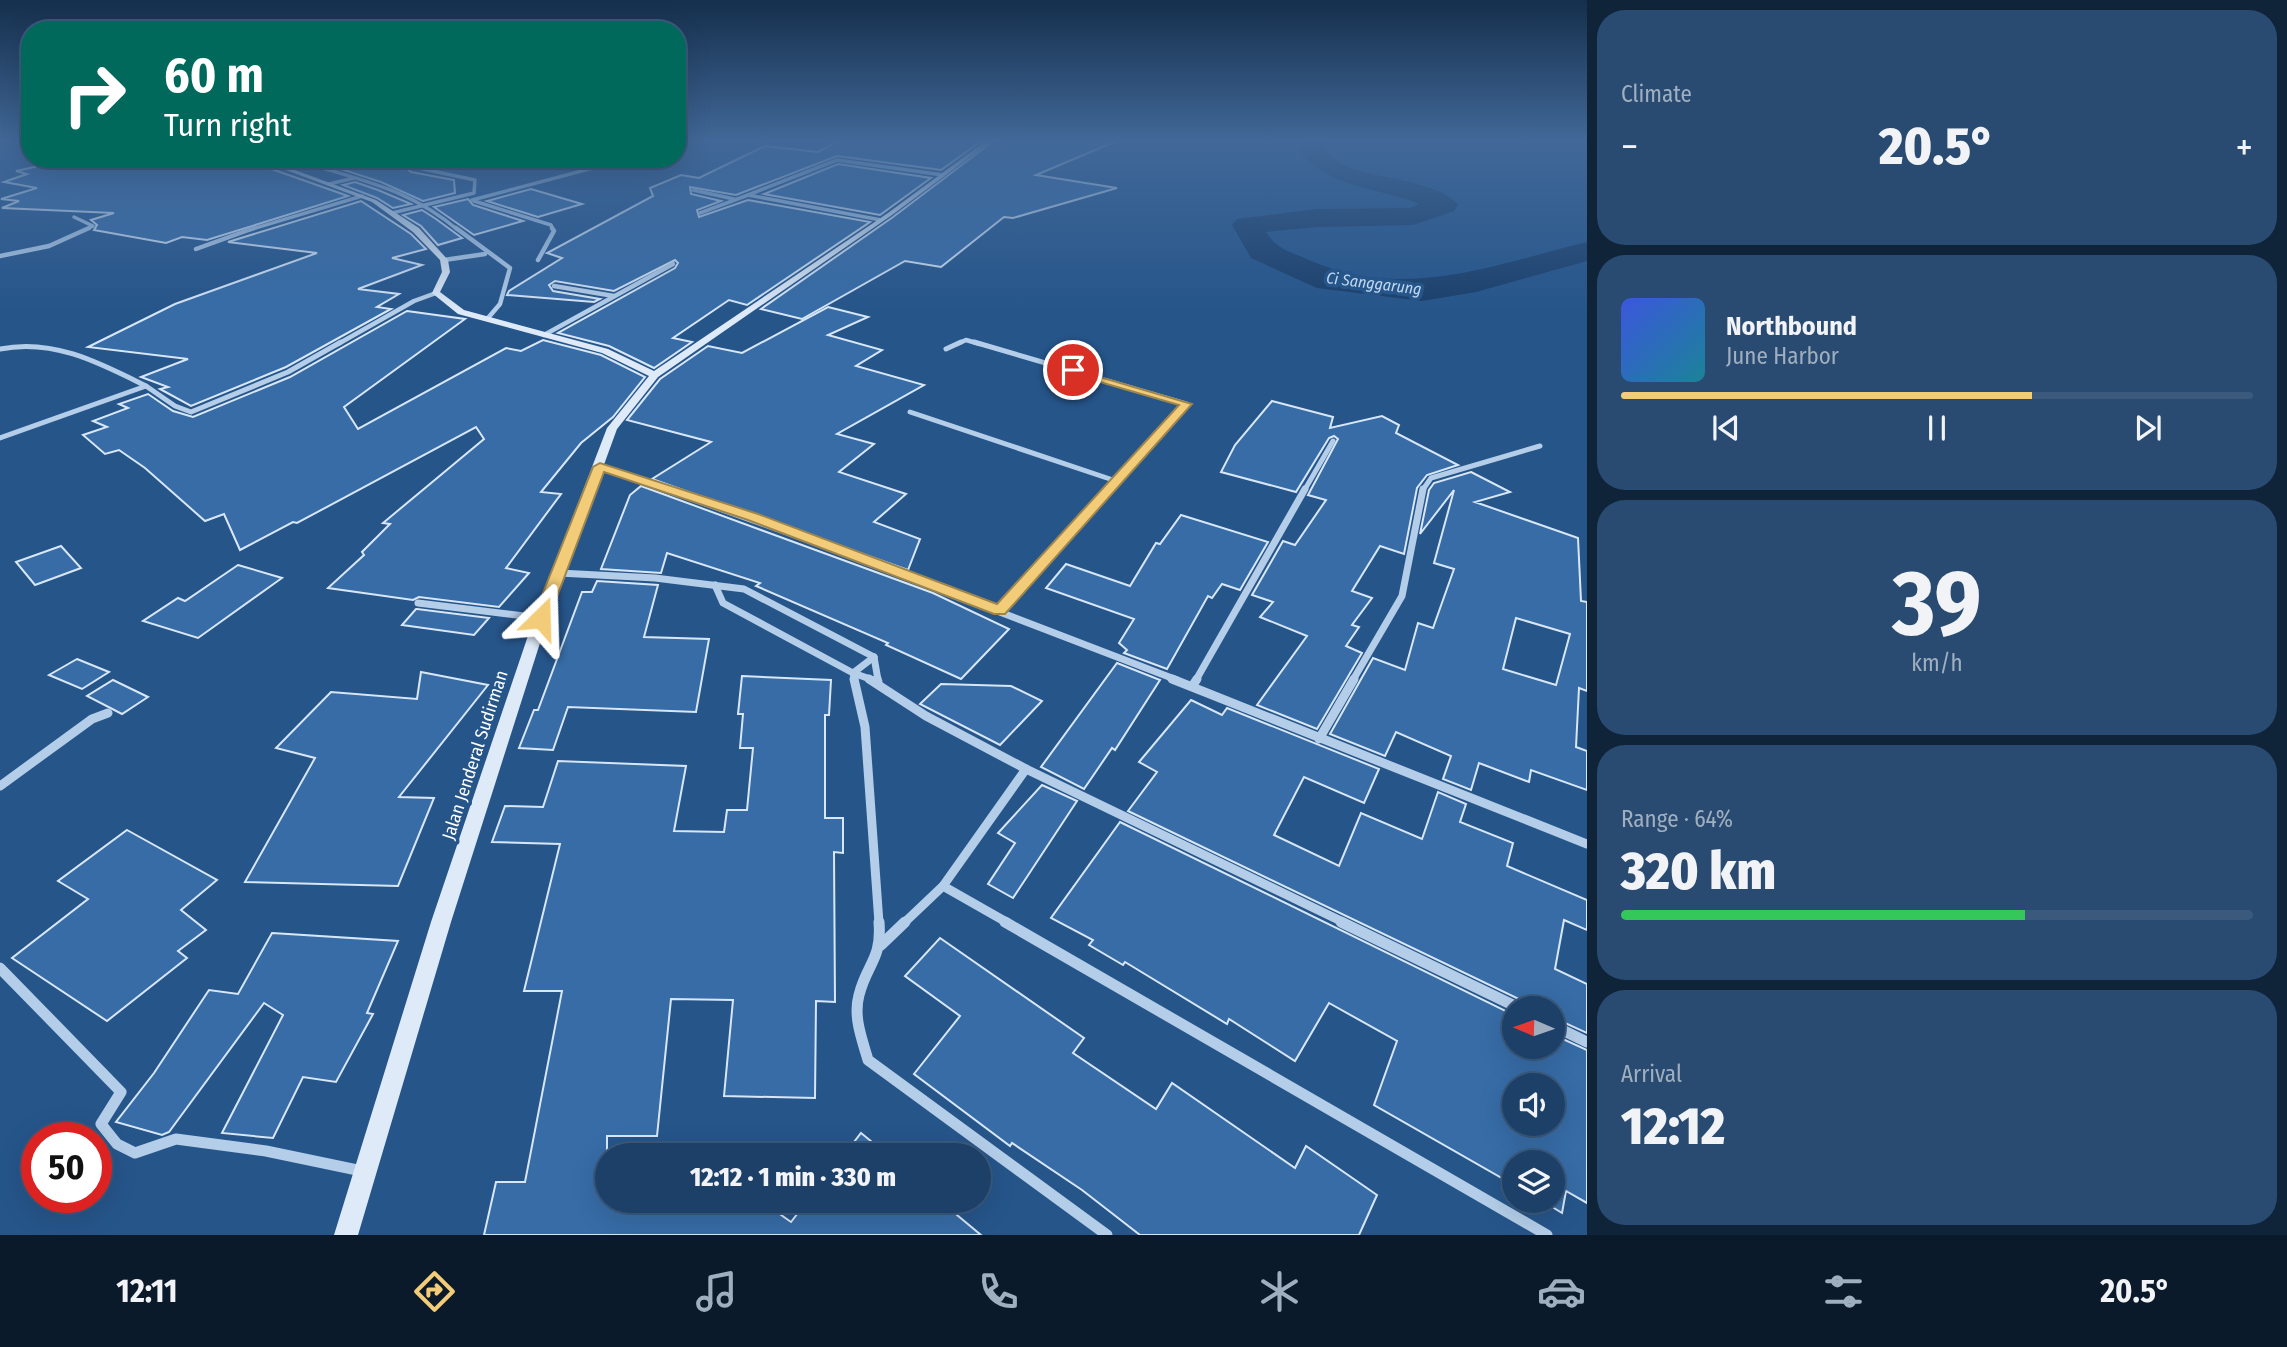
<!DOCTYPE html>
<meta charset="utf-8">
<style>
:root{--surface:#1c4068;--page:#294b71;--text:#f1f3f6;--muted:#a0afc0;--line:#3a597c;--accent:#f2cc79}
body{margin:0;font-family:"Fira Sans Condensed",sans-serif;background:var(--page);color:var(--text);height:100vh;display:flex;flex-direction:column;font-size:26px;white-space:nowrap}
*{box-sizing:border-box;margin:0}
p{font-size:23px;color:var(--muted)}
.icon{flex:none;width:38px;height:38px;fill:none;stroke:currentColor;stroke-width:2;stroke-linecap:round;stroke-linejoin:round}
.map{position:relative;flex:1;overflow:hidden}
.panel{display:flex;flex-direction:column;gap:10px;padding:10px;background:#0f2339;width:700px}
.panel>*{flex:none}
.hud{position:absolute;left:21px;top:21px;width:665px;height:147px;border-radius:28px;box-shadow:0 7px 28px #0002,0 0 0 2px var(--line);background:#00695c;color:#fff;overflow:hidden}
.needle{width:46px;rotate:272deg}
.buttons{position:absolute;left:1502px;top:996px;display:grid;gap:14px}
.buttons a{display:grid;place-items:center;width:63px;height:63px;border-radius:50%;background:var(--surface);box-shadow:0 7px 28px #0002,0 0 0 2px var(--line);font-size:35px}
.speed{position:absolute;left:21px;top:1122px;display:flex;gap:14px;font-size:35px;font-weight:700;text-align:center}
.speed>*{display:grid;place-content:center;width:91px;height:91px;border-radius:50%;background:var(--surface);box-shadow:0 7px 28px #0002,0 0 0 2px var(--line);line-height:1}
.speed .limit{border:10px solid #d22;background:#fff;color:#111}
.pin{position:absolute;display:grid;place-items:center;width:60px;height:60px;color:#fff;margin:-30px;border:4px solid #fff;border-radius:50%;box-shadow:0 2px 7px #0007}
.me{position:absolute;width:77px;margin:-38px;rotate:22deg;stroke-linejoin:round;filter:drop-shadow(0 0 5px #0008)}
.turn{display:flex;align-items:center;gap:24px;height:147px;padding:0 28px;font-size:32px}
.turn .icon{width:91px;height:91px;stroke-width:2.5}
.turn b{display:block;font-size:49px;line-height:60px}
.big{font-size:52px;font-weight:800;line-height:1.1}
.panel .card{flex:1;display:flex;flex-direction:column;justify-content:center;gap:10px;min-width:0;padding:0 24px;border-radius:28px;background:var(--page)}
.panel .dial{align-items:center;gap:0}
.dial b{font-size:91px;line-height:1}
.song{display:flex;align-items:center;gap:21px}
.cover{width:84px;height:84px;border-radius:10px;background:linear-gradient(135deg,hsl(230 70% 55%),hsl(190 70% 35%))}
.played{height:7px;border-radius:4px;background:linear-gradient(90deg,var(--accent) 65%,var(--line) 65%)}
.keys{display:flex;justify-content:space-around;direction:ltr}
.heat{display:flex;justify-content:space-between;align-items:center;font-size:38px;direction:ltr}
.charge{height:10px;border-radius:5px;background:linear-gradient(90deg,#34c759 64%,var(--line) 0)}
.trip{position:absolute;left:595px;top:1143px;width:396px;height:70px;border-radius:35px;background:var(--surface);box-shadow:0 7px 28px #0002,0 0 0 2px var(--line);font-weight:800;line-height:70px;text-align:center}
.tab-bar{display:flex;height:112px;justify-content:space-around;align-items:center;background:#0b1a2a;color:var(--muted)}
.tab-bar .icon{width:49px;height:49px}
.tab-bar .on{color:var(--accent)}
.tab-bar b{font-size:32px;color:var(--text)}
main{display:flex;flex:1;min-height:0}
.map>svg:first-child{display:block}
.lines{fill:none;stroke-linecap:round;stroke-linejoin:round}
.river{fill:#1b3f6a;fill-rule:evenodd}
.building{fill:#376ca6;stroke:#d8e7f7;stroke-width:2;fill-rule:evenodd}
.street-far5{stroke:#b4cee9;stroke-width:3.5}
.street-far4{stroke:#b4cee9;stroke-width:4.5}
.street-far3{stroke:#b4cee9;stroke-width:5}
.street-far2{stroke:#b4cee9;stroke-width:7}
.street-far1{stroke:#b4cee9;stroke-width:9}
.street{stroke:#b4cee9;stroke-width:11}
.secondary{fill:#deeaf8;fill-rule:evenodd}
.route{fill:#f2cc79;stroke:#9d854f;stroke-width:2}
.labels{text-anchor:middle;stroke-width:7;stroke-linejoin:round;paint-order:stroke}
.far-water-label{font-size:16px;font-style:italic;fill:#c0d8f1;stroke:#26558a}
.street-label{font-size:18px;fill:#fff;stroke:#26558a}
</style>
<main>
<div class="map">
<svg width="1587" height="1235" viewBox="0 0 1587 1235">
<rect width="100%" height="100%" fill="#26558a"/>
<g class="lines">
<path class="river" d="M1307 140H1333L1324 149C1330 154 1338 163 1345 166 1372 178 1441 181 1458 205L1454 211 1413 225 1317 227 1266 232C1276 249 1291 252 1309 260 1404 302 1493 265 1587 242V261L1476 292 1422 301 1317 288 1251 258 1232 225 1237 219 1317 209 1410 208 1419 204C1378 187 1325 188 1297 148Z"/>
</g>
<g class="building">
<polygon points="840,140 983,140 941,170 837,156 736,195 690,187 691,194 721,201 697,210 699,217 748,200 870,222 747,305 729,300 673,338 692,342 654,368 609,346 558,333 675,268 678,263 675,260 614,291 555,281 549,285 553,291 600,299 594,302 507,295 509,291 562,258 547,253 653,196 650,188 681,175 699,178 765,146 818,152"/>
<polygon points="995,140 1119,140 1036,175 1117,188 1013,218 1004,217 941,267 905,261 802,319 761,309 893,217"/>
<polygon points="43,159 254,159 266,167 348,196 207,240 182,237 166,243 94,230 97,225 91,220 114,213 2,208 19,201 1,199 37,188 4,182 27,174 16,171 57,162"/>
<polygon points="310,159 409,159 405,167 411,172 454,180 455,193 423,201 381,182"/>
<polygon points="838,164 931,178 880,215 764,194"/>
<polygon points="355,182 378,190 411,204 393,208 377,198 343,185"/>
<polygon points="531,189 582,204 538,217 487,201"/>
<polygon points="468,199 473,205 523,221 474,235 434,207"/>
<polygon points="361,201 411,234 426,249 392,258 422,265 358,289 399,294 377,307 391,309 286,367 191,406 160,389 168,387 141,377 188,359 88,347 175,304 317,253 228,242"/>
<polygon points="422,210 436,219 462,238 438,245 421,226 403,215"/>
<polygon points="828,307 868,317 828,335 882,350 856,366 924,385 837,434 874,444 839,472 906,494 874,522 920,539 908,570 652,479 711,442 627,420 660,379 708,346 742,353"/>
<polygon points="407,311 465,319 344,407 358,429 506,348 521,351 543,340 601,355 645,377 613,417 581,443 541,492 561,494 506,568 529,573 499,607 419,597 413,600 328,588 364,555 362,552 390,524 383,523 484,439 476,427 297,523 293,522 240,550 224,514 205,521 145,468 119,450 105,454 83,435 107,427 93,421 128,408 119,404 148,394 173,411 193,417 290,377"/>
<polygon points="1272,401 1333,417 1330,428 1382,416 1399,425 1396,433 1458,465 1427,475 1417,488 1404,554 1380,546 1352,591 1372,598 1352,625 1359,627 1346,646 1362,653 1317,729 1257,705 1307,636 1260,617 1273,602 1252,595 1283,541 1295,545 1326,500 1308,495 1338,439 1334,436 1329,438 1296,492 1221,472 1235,445"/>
<path d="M1471 472 1510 492 1475 502 1578 538 1581 601 1587 602V691L1579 688 1576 747 1587 751V790L1531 770 1529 782 1479 763 1471 790 1443 779 1451 756 1396 732 1385 756 1330 734 1373 658 1405 670 1418 623 1433 628 1454 569 1434 563 1454 490 1420 534 1429 490 1434 483ZM1516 618 1570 634 1556 685 1503 669Z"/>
<polygon points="641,486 933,593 1009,629 961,679 886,645 888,643 756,586 760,583 667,553 661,573 601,569 630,495"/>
<polygon points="1181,515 1268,542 1240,590 1222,584 1212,598 1208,596 1167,669 1124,653 1127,650 1119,643 1134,619 1046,588 1066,564 1130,586 1156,543 1160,544"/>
<polygon points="61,546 81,568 35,585 16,562"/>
<polygon points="238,565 282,578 198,638 143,621 178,598 185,601"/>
<polygon points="597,581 658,585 644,637 709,639 696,712 568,707 553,750 519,748 534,710 538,710 582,592 592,592"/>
<polygon points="416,609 417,609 489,618 474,635 402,625"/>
<polygon points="77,659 109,672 82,689 49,675"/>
<polygon points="1117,663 1160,680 1115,750 1112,748 1084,789 1041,767"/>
<polygon points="421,672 488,685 399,797 434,798 398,886 245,882 315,758 276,748 331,692 417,699"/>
<polygon points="742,676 831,680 829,715 825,715 825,818 843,818 843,853 834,852 835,1002 816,1001 815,1098 724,1096 733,1000 671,999 657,1136 607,1136 607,1200 760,1200 791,1222 808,1200 939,1200 981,1235 484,1235 496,1182 525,1182 562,991 524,991 560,844 492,842 505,806 543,807 558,761 686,766 674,831 724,832 727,810 747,810 753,748 740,748 743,714 738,714"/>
<polygon points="113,680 148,697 122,714 87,696"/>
<polygon points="941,684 1011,686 1042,701 1000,745 920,704"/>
<polygon points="1191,700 1222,715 1227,708 1379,769 1364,803 1304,777 1274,835 1339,866 1361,813 1422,839 1438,792 1466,804 1460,822 1513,843 1507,866 1587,900 1587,930 1564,920 1555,969 1587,984 1587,1033 1552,1017 1552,1008 1527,1008 1523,1001 1128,811 1157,772 1139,762"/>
<polygon points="1042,785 1077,801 1013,898 988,884 1015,843 998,833"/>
<path d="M1120 822 1514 1015V1046H1552V1034L1587 1050V1203L1566 1191 1562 1213 1541 1200H1552V1162H1514V1185L1374 1105 1397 1041 1329 1003 1295 1061 1229 1019 1227 1024 1125 962 1123 965 1089 945 1093 940 1051 918ZM1514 1085H1552V1124H1514Z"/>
<polygon points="127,830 217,880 181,910 206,930 178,951 187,958 107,1021 12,958 88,899 58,881"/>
<polygon points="272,933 398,941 367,1013 373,1014 336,1082 303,1077 273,1138 222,1133 283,1015 264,1003 169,1132 162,1135 116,1122 154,1073 209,990 238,994"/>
<polygon points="940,938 1084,1038 1073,1053 1156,1109 1172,1083 1295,1168 1306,1146 1377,1195 1359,1235 1140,1235 1082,1190 1012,1143 1010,1146 914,1074 960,1016 905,976"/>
<polygon points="861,1133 888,1155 844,1155"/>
</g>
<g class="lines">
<g class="street-far5">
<path d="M295 159C358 181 404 185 458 230"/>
<polyline points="268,163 284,159"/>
<polyline points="413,168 437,159"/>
<polyline points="329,184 354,178"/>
<polyline points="693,190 734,199"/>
<polyline points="748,195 837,160 943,175"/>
<polyline points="472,200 627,159"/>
<polyline points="474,201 551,225 553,230"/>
<polyline points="392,213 474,193 475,180 409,166 415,159"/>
<polyline points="700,213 748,195 881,220"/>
<polyline points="74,217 93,226 85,230"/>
<polyline points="249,230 362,196"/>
</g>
<g class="street-far4">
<polyline points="456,228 510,268 500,304 488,318"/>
<polyline points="196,249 254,228"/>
<polyline points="0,256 49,246 89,228"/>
<polyline points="444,260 485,254"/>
<polyline points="538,260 554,231 552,228"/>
<polyline points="554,286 614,296"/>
<polyline points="544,335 673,264"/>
<polyline points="338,344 414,301 436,293"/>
<polyline points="957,344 966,340 980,344"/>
</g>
<g class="street-far3">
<polyline points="974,342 1186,404 1107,491"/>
<path d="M0 349C53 338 100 363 146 386"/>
<polyline points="946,349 961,342"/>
<polyline points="910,412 1116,481"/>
<polyline points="0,438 146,386 175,406 191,412 288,372 341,342"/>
<polyline points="600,467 671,491"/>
<polyline points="1304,491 1333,441"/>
<polyline points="1422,491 1431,478 1540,446"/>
</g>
<g class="street-far2">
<polyline points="666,489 849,554 1177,680"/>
<polyline points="559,573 655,578 744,589 874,657"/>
<polyline points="715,585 723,603 853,673 873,680"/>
<polyline points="418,603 541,618"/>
<polyline points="1000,610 1109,489"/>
<polyline points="874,657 878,680"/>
<polyline points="855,680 853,673 874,657"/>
<polyline points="1196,680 1305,489"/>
<polyline points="1353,680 1402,596 1423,489"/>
</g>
<g class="street-far1">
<polyline points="854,679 865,727 879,923"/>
<polyline points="869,679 926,716 1026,769 1345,923"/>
<polyline points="877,679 878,682"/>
<polyline points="1172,679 1587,844"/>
<polyline points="1193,685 1197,679"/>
<polyline points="1319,739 1354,679"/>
<polyline points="0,786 92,719 108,713"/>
<polyline points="943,886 1008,923"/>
<polyline points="904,923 943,886 1026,769"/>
</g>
<g class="street">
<path d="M879 922C882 960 867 963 859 995 853 1017 862 1039 868 1060L1107 1235"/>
<polyline points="1005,922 1547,1235"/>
<polyline points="1341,922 1519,1008"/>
<polyline points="881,945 905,922"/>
<polyline points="0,968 121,1092 101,1124 117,1144 135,1153 176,1139 266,1151 362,1171"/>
<polyline points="1552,1025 1587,1042"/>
</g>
<polygon class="secondary" points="987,140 993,140 892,215 658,377 617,429 548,618 451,922 358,1235 334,1235 431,922 534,618 607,428 649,376 602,353 458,314 432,293 442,272 440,260 413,232 372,202 256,159 265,159 376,200 419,228 448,260 450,272 440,292 464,310 608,349 654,371 888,213"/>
</g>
<linearGradient id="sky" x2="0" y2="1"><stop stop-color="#152f4c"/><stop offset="0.45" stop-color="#416898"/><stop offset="1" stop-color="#416898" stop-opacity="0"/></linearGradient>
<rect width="1587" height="312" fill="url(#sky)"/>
<polygon class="route" points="1069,368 1192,404 1005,614 994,614 748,520 604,472 549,618 541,622 533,618 593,467 600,463 758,514 997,604 1179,405 1069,373"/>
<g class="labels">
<g class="far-water-label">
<text transform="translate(1374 283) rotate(7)" y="6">Ci Sanggarung</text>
</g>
<g class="street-label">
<text transform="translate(475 755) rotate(-72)" y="6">Jalan Jenderal Sudirman</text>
</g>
</g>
</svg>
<div class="buttons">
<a><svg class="needle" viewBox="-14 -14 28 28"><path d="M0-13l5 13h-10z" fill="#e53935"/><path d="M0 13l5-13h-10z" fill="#a0afc0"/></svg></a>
<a><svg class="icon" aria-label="sound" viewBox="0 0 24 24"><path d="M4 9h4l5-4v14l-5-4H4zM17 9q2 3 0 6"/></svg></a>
<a><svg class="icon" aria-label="layers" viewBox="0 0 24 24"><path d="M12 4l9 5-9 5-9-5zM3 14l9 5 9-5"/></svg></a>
</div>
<div class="speed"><div class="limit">50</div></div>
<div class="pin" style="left:1073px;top:370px;background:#d93025"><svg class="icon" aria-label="arrive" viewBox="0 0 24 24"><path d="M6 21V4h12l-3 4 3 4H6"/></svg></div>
<svg class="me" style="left:541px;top:618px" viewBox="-20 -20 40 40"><path d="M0-17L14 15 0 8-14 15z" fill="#f2cc79" stroke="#fff" stroke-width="4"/></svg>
<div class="trip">12:12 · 1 min · 330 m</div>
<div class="hud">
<div class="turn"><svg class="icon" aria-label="right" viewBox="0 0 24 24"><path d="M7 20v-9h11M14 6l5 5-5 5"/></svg><div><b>60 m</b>Turn right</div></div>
</div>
</div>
<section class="panel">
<div class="card"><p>Climate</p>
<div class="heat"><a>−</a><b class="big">20.5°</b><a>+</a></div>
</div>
<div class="card">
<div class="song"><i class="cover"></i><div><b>Northbound</b><p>June Harbor</p></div></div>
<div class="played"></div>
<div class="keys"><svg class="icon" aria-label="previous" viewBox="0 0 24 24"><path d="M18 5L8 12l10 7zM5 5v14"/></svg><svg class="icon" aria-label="pause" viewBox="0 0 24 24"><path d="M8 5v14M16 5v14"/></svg><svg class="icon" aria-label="next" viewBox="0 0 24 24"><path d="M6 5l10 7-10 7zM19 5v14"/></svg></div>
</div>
<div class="card dial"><b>39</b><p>km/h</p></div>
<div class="card"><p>Range · 64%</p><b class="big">320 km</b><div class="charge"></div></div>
<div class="card"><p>Arrival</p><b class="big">12:12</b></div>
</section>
</main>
<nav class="tab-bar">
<b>12:11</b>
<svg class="icon on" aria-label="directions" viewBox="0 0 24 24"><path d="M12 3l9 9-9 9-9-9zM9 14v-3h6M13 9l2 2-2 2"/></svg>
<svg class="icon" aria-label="music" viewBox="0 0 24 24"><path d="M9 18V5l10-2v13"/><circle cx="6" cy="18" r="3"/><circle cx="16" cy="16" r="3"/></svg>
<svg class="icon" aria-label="phone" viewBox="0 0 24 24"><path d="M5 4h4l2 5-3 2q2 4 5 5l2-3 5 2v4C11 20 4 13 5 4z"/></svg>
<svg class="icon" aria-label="climate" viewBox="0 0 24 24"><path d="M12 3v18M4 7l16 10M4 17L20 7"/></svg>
<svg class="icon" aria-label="car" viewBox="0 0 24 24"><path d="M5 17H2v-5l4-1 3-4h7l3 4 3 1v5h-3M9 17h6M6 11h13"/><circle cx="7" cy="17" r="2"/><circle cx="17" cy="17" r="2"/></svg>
<svg class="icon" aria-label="filters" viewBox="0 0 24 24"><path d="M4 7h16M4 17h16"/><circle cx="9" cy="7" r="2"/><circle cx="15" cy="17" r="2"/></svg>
<b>20.5°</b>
</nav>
